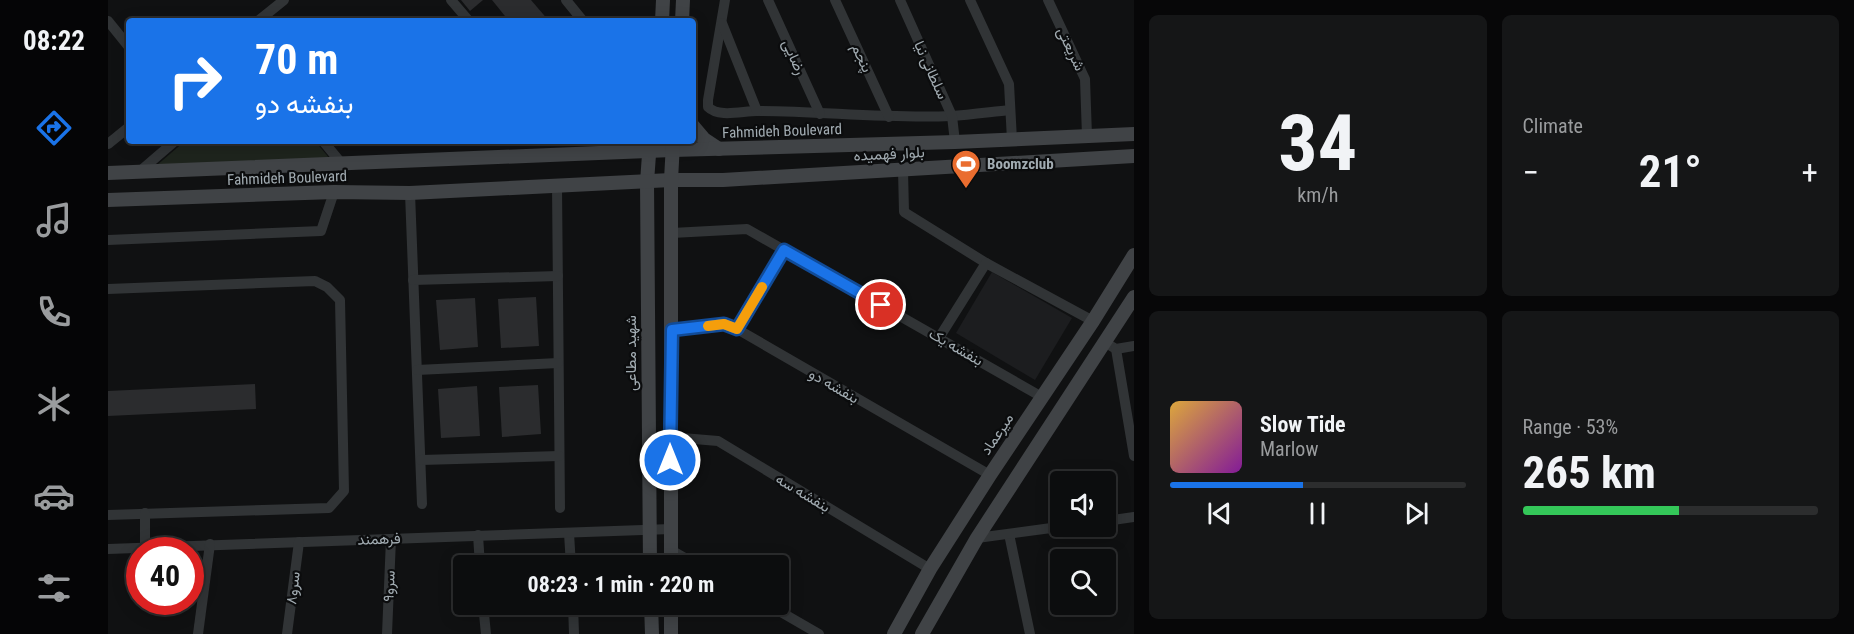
<!DOCTYPE html>
<meta charset="utf-8">
<style>
:root{--surface:#0c0d0e;--page:#151617;--text:#f1f3f6;--muted:#9a9c9e;--line:#2c2d2e;--accent:#1a73e8}
body{margin:0;font-family:"Roboto Condensed",Vazirmatn,sans-serif;background:var(--page);color:var(--text);height:100vh;display:flex;flex-direction:column;font-size:22px;white-space:nowrap}
*{box-sizing:border-box;margin:0}
p{font-size:20px;color:var(--muted)}
.icon{flex:none;width:33px;height:33px;fill:none;stroke:currentColor;stroke-width:2;stroke-linecap:round;stroke-linejoin:round}
.map{position:relative;flex:1;overflow:hidden}
.details{display:flex;flex-direction:column;gap:15px;padding:15px;background:#070708;width:720px}
.details>*{flex:none}
.top-card{position:absolute;left:18px;top:18px;width:570px;height:126px;border-radius:6px;box-shadow:0 3px 15px #0003,0 0 0 2px var(--line);background:#1a73e8;color:#fff;overflow:hidden}
.controls{position:absolute;left:942px;top:471px;display:grid;gap:12px}
.controls a{display:grid;place-items:center;width:66px;height:66px;border-radius:6px;background:var(--surface);box-shadow:0 3px 15px #0003,0 0 0 2px var(--line);font-size:30px}
.speed{position:absolute;left:18px;top:537px;display:flex;gap:12px;font-size:30px;font-weight:700;text-align:center}
.speed>*{display:grid;place-content:center;width:78px;height:78px;border-radius:50%;background:var(--surface);box-shadow:0 3px 15px #0003,0 0 0 2px var(--line);line-height:1}
.speed .limit{border:9px solid #d22;background:#fff;color:#111}
.pin{position:absolute;display:grid;place-items:center;width:51px;height:51px;color:#fff;margin:-26px;border:3px solid #fff;border-radius:50%;box-shadow:0 2px 6px #0007}
.me{position:absolute;width:66px;margin:-33px;rotate:0deg;stroke-linejoin:round;filter:drop-shadow(0 0 4px #0008)}
.turn{display:flex;align-items:center;gap:21px;height:126px;padding:0 30px;font-size:27px}
.turn .icon{width:78px;height:78px;stroke-width:2.5}
.turn b{display:block;font-size:42px;line-height:51px}
.big{font-size:45px;font-weight:700;line-height:1.1}
.details .tile{flex:1;display:flex;flex-direction:column;justify-content:center;gap:9px;min-width:0;padding:0 21px;border-radius:9px;background:var(--page)}
.details .dial{align-items:center;gap:0}
.dial b{font-size:78px;line-height:1}
.song{display:flex;align-items:center;gap:18px}
.cover{width:72px;height:72px;border-radius:9px;background:linear-gradient(135deg,hsl(40 70% 55%),hsl(290 70% 35%))}
.played{height:6px;border-radius:3px;background:linear-gradient(90deg,var(--accent) 45%,var(--line) 45%)}
.keys{display:flex;justify-content:space-around;direction:ltr}
.heat{display:flex;justify-content:space-between;align-items:center;font-size:33px;direction:ltr}
.charge{height:9px;border-radius:4px;background:linear-gradient(90deg,#34c759 53%,var(--line) 0)}
.details .tiles{flex:1;display:grid;gap:15px;grid-template-columns:repeat(2,1fr)}
.trip{position:absolute;left:345px;top:555px;width:336px;height:60px;border-radius:6px;background:var(--surface);box-shadow:0 3px 15px #0003,0 0 0 2px var(--line);font-weight:700;line-height:60px;text-align:center}
main{display:flex;flex:1;min-height:0}
.dock{display:flex;flex-direction:column;width:108px;justify-content:space-around;align-items:center;background:#050506;color:var(--muted)}
.dock .icon{width:42px;height:42px}
.dock .current{color:var(--accent)}
.dock b{font-size:27px;color:var(--text)}
.map>svg:first-child{display:block}
.built{fill:#1c1d1f}
.green{fill:#1e241d}
.building{fill:#2b2c2e}
.lines{fill:none;stroke-linecap:round;stroke-linejoin:round}
.street{stroke:#313436;stroke-width:10}
.secondary{stroke:#404346;stroke-width:14}
.route-casing{stroke:#114b97;stroke-width:15}
.route{stroke:#1a73e8;stroke-width:10}
.slow{stroke:#f59e0b;stroke-width:10}
.labels{text-anchor:middle;stroke-width:4.5;stroke-linejoin:round;paint-order:stroke}
.street-label{font-size:15px;fill:#a2acb2;stroke:#0b0c0d}
.poi-label{font-size:15px;font-weight:bold;fill:#a2acb2;stroke:#0b0c0d;text-anchor:start}
</style>
<main>
<nav class="dock">
<b>08:22</b>
<svg class="icon current" aria-label="directions" viewBox="0 0 24 24"><path d="M12 3l9 9-9 9-9-9zM9 14v-3h6M13 9l2 2-2 2"/></svg>
<svg class="icon" aria-label="music" viewBox="0 0 24 24"><path d="M9 18V5l10-2v13"/><circle cx="6" cy="18" r="3"/><circle cx="16" cy="16" r="3"/></svg>
<svg class="icon" aria-label="phone" viewBox="0 0 24 24"><path d="M5 4h4l2 5-3 2q2 4 5 5l2-3 5 2v4C11 20 4 13 5 4z"/></svg>
<svg class="icon" aria-label="climate" viewBox="0 0 24 24"><path d="M12 3v18M4 7l16 10M4 17L20 7"/></svg>
<svg class="icon" aria-label="car" viewBox="0 0 24 24"><path d="M5 17H2v-5l4-1 3-4h7l3 4 3 1v5h-3M9 17h6M6 11h13"/><circle cx="7" cy="17" r="2"/><circle cx="17" cy="17" r="2"/></svg>
<svg class="icon" aria-label="filters" viewBox="0 0 24 24"><path d="M4 7h16M4 17h16"/><circle cx="9" cy="7" r="2"/><circle cx="15" cy="17" r="2"/></svg>
</nav>
<div class="map">
<svg width="1026" height="634" viewBox="0 0 1026 634">
<rect width="100%" height="100%" fill="#101112"/>
<polygon class="built" points="884,272 964,318 927,380 848,333"/>
<polygon class="green" points="77,141 207,141 222,159 48,166"/>
<g class="building">
<polygon points="353,0 375,0 362,11"/>
<polygon points="384,0 423,0 441,21 401,21"/>
<polygon points="428,297 431,346 393,348 390,299"/>
<polygon points="367,298 370,347 332,350 328,300"/>
<polygon points="147,384 148,409 0,416 0,391"/>
<polygon points="430,385 433,434 394,437 391,387"/>
<polygon points="369,386 372,436 333,438 330,389"/>
</g>
<g class="lines">
<g class="street">
<polyline points="343,0 361,21"/>
<polyline points="458,0 475,21"/>
<path d="M617 0 600 100V107C611 118 634 111 649 111 713 111 778 119 843 116 862 115 882 112 902 110"/>
<polyline points="660,0 712,114"/>
<polyline points="727,0 781,117"/>
<polyline points="792,0 844,116 847,142"/>
<polyline points="862,0 901,84 904,140"/>
<polyline points="940,0 977,79 979,136"/>
<polyline points="0,21 21,47"/>
<polyline points="150,21 176,0"/>
<polyline points="614,23 649,111"/>
<polyline points="215,141 234,164"/>
<polyline points="0,144 21,127"/>
<polyline points="795,170 796,212 878,263"/>
<polyline points="31,172 67,141"/>
<polyline points="449,186 452,508"/>
<polyline points="302,193 314,504"/>
<polyline points="564,233 639,229 934,397"/>
<polyline points="0,240 213,231 226,192"/>
<polyline points="305,280 450,276"/>
<polyline points="0,289 207,281 219,287 232,300 236,491 221,508 0,515"/>
<polyline points="629,329 676,250"/>
<polyline points="564,330 616,324 629,329 882,475"/>
<polyline points="831,338 878,263 985,321"/>
<polyline points="1003,346 1008,349 1026,346"/>
<polyline points="1008,349 1026,456"/>
<polyline points="309,370 450,363"/>
<polyline points="562,437 610,441 822,569"/>
<polyline points="313,460 451,456"/>
<polyline points="37,513 37,547"/>
<polyline points="998,521 1026,517"/>
<polyline points="461,533 463,566"/>
<polyline points="901,534 922,634"/>
<polyline points="370,535 372,566"/>
<polyline points="869,538 958,526"/>
<polyline points="0,549 563,529"/>
<polyline points="563,550 591,566"/>
<polyline points="375,604 378,634"/>
<polyline points="465,604 466,634"/>
<polyline points="659,604 711,634"/>
<polyline points="90,634 102,544"/>
<polyline points="179,634 191,542"/>
<polyline points="279,634 283,539"/>
</g>
<g class="secondary">
<polyline points="554,21 555,0"/>
<polyline points="574,21 575,0"/>
<polyline points="585,126 596,139 611,149"/>
<polyline points="542,141 539,182 542,566"/>
<polyline points="0,173 564,150 847,142 1026,134"/>
<polyline points="0,200 226,192 302,193 563,180 615,180 1026,156"/>
<polyline points="563,566 563,180 565,143"/>
<polyline points="543,604 544,634"/>
<polyline points="563,604 563,634"/>
<polyline points="786,634 822,569 882,475 985,321 1026,255"/>
<polyline points="814,634 869,538 1026,297"/>
</g>
</g>
<g class="lines">
<g class="route-casing">
<polyline id="route" points="562,460 564,330 616,324 629,329 676,250 773,305"/>
</g>
<use href="#route" class="route"/>
<polyline class="slow" points="600,326 616,324 629,329 654,287"/>
</g>
<defs>
<g id="stadium-pin" transform="scale(1.5)"><path d="M0 17L-7.5 6A9.5 9.5 0 1 1 7.5 6Z" fill="#ea6d2f" stroke="#0b0c0d"/><path d="M0-5a6.5 5 0 1 0 0 10a6.5 5 0 1 0 0-10ZM-3.5-1.8h7v3.6h-7Z" fill="#fff"/></g>
</defs>
<g fill-rule="evenodd">
<use href="#stadium-pin" x="858" y="164"/>
</g>
<g class="labels">
<g class="street-label">
<text transform="translate(963 49) rotate(65)" y="5">شریعتی</text>
<text transform="translate(686 57) rotate(66)" y="5">رضایی</text>
<text transform="translate(754 58) rotate(65)" y="5">پنجم</text>
<text transform="translate(823 70) rotate(66)" y="5">سلطانی نیا</text>
<text transform="translate(674 131) rotate(-2)" y="5">Fahmideh Boulevard</text>
<text transform="translate(781 154) rotate(-3)" y="5">بلوار فهمیده</text>
<text transform="translate(179 178) rotate(-2)" y="5">Fahmideh Boulevard</text>
<text transform="translate(848 347) rotate(30)" y="5">بنفشه یک</text>
<text transform="translate(523 353) rotate(-90)" y="5">شهید مطاعی</text>
<text transform="translate(726 386) rotate(30)" y="5">بنفشه دو</text>
<text transform="translate(889 434) rotate(-56)" y="5">میرعماد</text>
<text transform="translate(695 493) rotate(31)" y="5">بنفشه سه</text>
<text transform="translate(271 539) rotate(-2)" y="5">فرهمند</text>
<text transform="translate(281 586) rotate(-87)" y="5">سرو۹</text>
<text transform="translate(185 588) rotate(-83)" y="5">سرو۸</text>
</g>
<g class="poi-label">
<text x="879" y="169">Boomzclub</text>
</g>
</g>
</svg>
<div class="controls">
<a><svg class="icon" aria-label="sound" viewBox="0 0 24 24"><path d="M4 9h4l5-4v14l-5-4H4zM17 9q2 3 0 6"/></svg></a>
<a><svg class="icon" aria-label="search" viewBox="0 0 24 24"><circle cx="10" cy="10" r="6"/><path d="M15 15l6 6"/></svg></a>
</div>
<div class="speed"><div class="limit">40</div></div>
<div class="pin" style="left:773px;top:305px;background:#d93025"><svg class="icon" aria-label="arrive" viewBox="0 0 24 24"><path d="M6 21V4h12l-3 4 3 4H6"/></svg></div>
<svg class="me" style="left:562px;top:460px" viewBox="-20 -20 40 40"><circle r="17" fill="#1a73e8" stroke="#fff" stroke-width="3"/><path d="M0-11L8 9 0 5-8 9z" fill="#fff"/></svg>
<div class="trip">08:23 · 1 min · 220 m</div>
<div class="top-card">
<div class="turn"><svg class="icon" aria-label="right" viewBox="0 0 24 24"><path d="M7 20v-9h11M14 6l5 5-5 5"/></svg><div><b>70 m</b>بنفشه دو</div></div>
</div>
</div>
<section class="details">
<div class="tiles">
<div class="tile dial"><b>34</b><p>km/h</p></div>
<div class="tile"><p>Climate</p>
<div class="heat"><a>−</a><b class="big">21°</b><a>+</a></div>
</div>
<div class="tile">
<div class="song"><i class="cover"></i><div><b>Slow Tide</b><p>Marlow</p></div></div>
<div class="played"></div>
<div class="keys"><svg class="icon" aria-label="previous" viewBox="0 0 24 24"><path d="M18 5L8 12l10 7zM5 5v14"/></svg><svg class="icon" aria-label="pause" viewBox="0 0 24 24"><path d="M8 5v14M16 5v14"/></svg><svg class="icon" aria-label="next" viewBox="0 0 24 24"><path d="M6 5l10 7-10 7zM19 5v14"/></svg></div>
</div>
<div class="tile"><p>Range · 53%</p><b class="big">265 km</b><div class="charge"></div></div>
</div>
</section>
</main>
